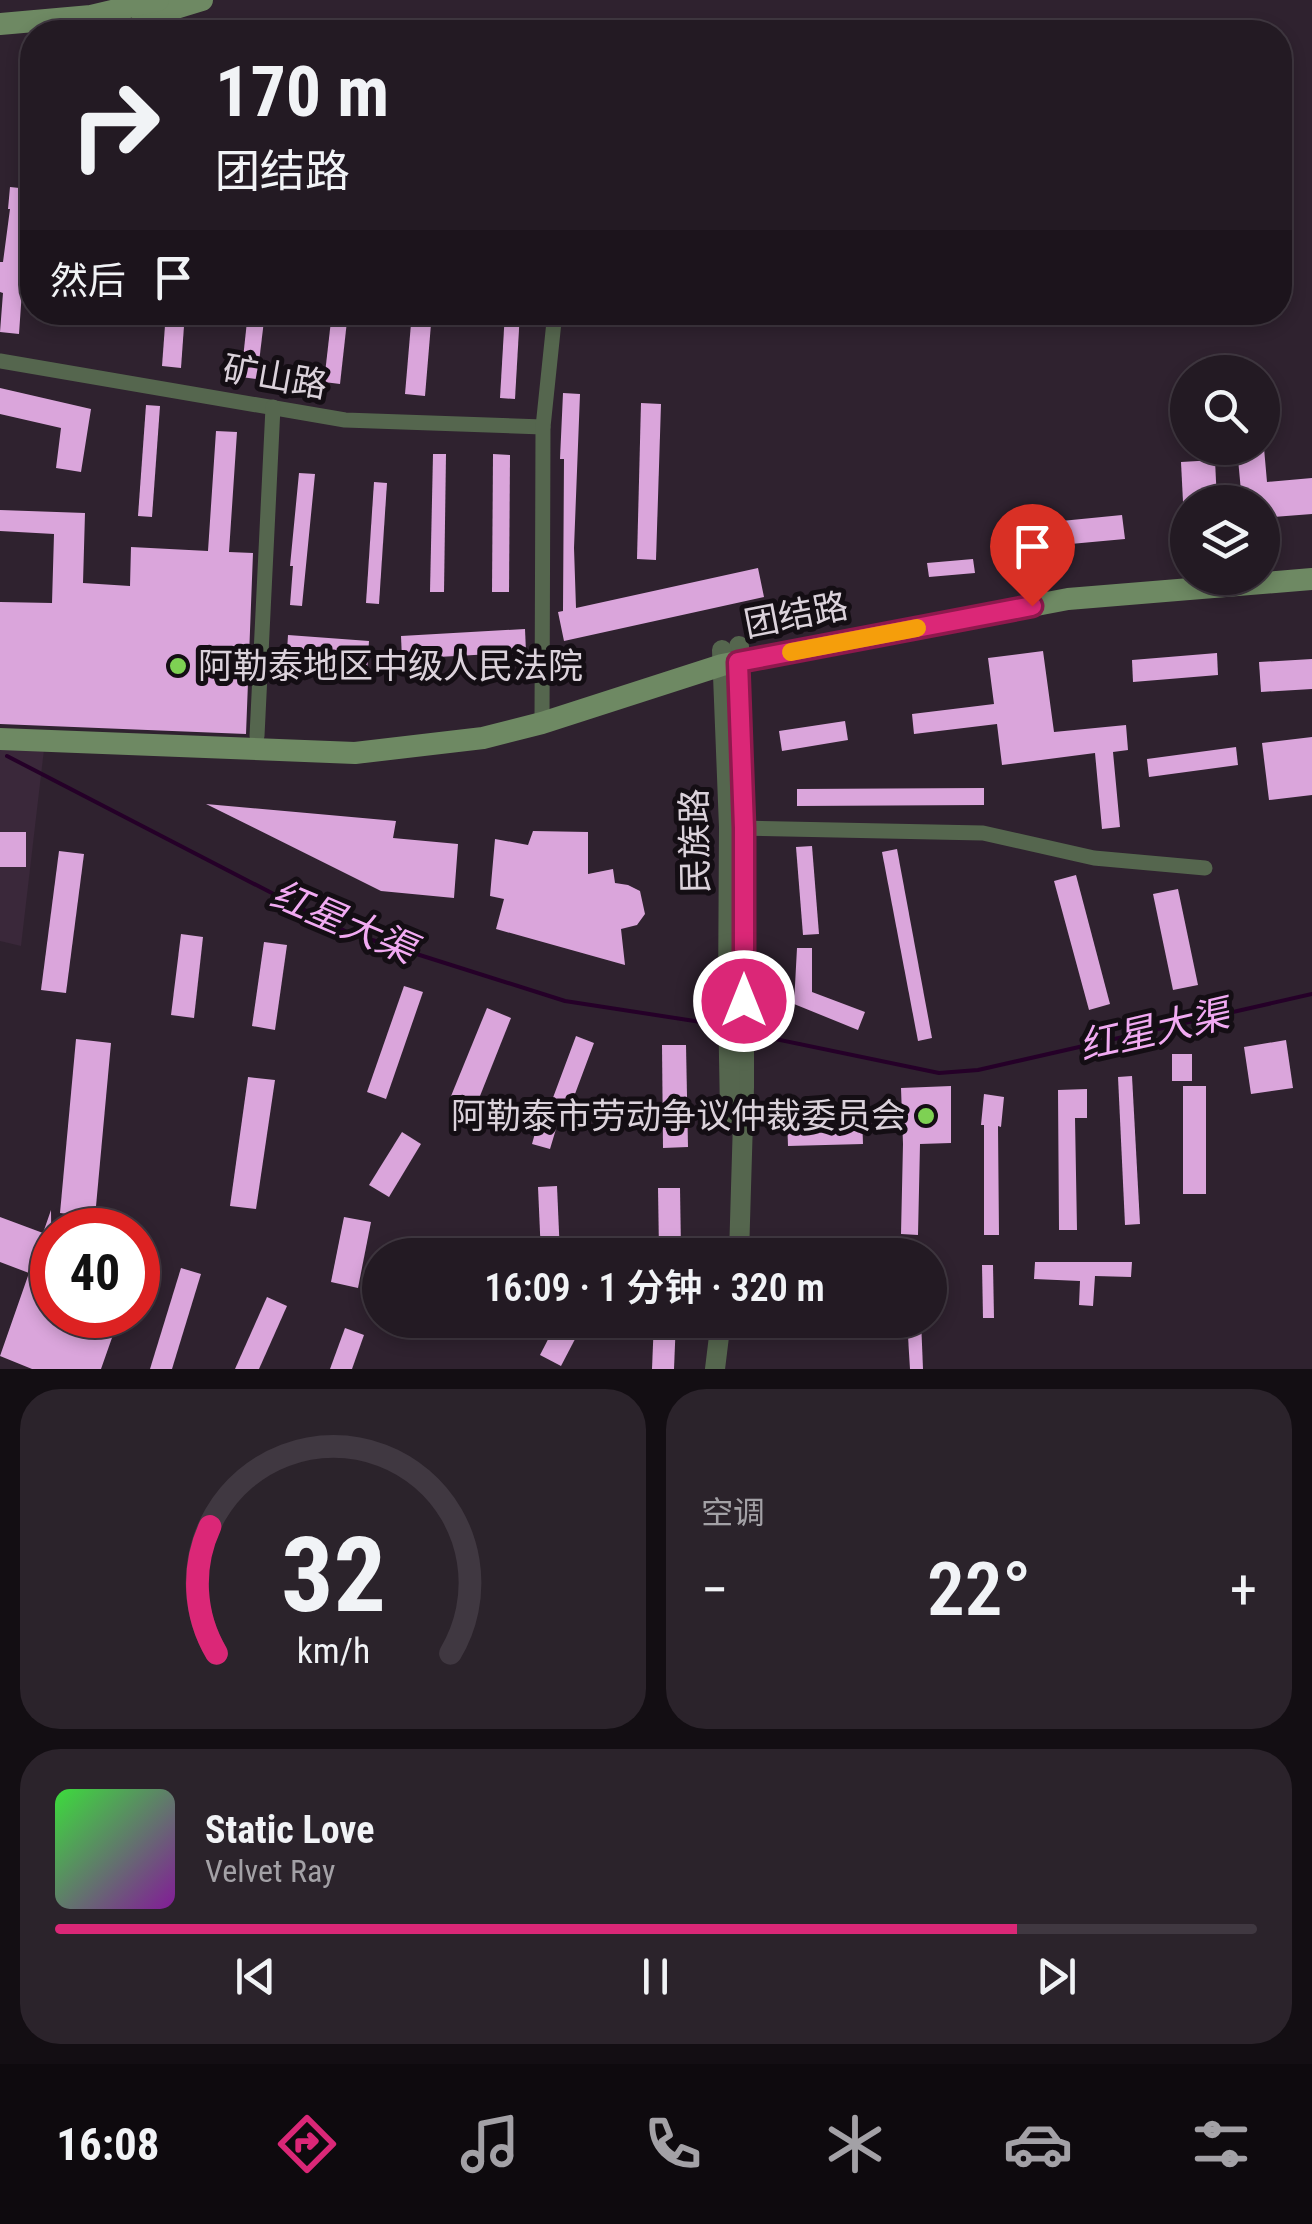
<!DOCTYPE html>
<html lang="zh">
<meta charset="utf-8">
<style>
:root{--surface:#231a23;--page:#2b232b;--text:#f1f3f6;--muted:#a3a1a6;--line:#403841;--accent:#db2777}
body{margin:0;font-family:"Roboto Condensed","Noto Sans SC",sans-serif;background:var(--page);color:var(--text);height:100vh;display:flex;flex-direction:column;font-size:38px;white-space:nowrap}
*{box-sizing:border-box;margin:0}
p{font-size:32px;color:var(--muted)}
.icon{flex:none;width:55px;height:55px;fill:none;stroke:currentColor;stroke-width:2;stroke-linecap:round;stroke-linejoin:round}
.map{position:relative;height:1369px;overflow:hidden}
.panel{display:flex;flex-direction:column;gap:20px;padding:20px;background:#130e13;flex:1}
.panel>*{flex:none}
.hud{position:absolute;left:20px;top:20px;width:1272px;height:305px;border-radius:40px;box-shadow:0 5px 15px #0003,0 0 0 2px var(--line);background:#231a23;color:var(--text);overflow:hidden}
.controls{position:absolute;left:1170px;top:355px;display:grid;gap:20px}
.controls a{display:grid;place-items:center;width:110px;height:110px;border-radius:50%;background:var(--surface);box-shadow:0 5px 15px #0003,0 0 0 2px var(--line);font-size:50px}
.speed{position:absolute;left:30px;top:1208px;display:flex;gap:20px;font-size:50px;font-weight:700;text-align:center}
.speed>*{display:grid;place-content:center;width:130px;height:130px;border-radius:50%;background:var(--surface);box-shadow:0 5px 15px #0003,0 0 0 2px var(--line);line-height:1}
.speed .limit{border:15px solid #d22;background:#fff;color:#111}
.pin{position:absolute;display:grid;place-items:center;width:85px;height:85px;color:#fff;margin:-102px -42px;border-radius:50% 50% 50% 0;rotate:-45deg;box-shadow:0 0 10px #0007}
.pin .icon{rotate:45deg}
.me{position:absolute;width:110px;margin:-55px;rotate:0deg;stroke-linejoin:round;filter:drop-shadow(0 0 8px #0008)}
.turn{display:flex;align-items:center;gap:35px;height:210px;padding:0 30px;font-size:45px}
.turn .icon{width:130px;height:130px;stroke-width:2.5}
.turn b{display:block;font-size:70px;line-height:85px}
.then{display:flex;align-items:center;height:95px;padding:0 30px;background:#0003;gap:20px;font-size:38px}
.big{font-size:75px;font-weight:600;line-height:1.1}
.panel .tile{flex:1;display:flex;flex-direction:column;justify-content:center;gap:15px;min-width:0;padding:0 35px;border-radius:40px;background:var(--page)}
.panel .dial{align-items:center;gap:0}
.dial svg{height:260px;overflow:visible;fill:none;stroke:var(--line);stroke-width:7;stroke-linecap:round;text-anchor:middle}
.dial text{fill:var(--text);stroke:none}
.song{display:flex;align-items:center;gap:30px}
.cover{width:120px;height:120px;border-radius:15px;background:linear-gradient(135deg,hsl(120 70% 55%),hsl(290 70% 35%))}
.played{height:10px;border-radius:5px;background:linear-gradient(90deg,var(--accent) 80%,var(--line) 80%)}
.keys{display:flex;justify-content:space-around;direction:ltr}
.heat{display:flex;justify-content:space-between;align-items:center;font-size:55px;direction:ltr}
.panel .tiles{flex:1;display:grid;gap:20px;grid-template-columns:1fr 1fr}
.tile:last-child{grid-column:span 2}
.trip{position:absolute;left:362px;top:1238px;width:585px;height:100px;border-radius:50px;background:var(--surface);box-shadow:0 5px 15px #0003,0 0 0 2px var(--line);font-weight:600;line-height:100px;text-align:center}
.tabs{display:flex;height:160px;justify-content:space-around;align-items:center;background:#0e0a0e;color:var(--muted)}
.tabs .icon{width:70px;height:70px}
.tabs .current{color:var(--accent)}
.tabs b{font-size:45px;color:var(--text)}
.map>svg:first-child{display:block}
.built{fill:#3a283a}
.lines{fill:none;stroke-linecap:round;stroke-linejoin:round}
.stream{stroke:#250028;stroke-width:4}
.building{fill:#daa5db}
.minor{stroke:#55664e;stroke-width:15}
.tertiary{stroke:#55664e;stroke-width:20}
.secondary{stroke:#6e8963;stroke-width:22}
.route-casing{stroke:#8e194d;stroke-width:25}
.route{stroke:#db2777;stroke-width:18}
.slow{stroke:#f59e0b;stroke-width:18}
.poi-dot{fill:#7ed153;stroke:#140e14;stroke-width:4}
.labels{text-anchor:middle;stroke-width:10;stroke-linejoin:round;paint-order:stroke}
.street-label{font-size:35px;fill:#dbd2db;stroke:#140e14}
.poi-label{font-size:35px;fill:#dbd2db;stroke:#140e14;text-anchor:start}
.water-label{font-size:38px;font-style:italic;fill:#f1aaf2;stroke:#140e14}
</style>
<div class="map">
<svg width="1312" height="1369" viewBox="0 0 1312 1369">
<rect width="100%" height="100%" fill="#2f222f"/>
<polygon class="built" points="0,739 45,741 21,946 0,941"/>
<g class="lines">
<g class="stream">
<polyline points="7,756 347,932 565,1001 701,1022"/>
<polyline points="761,1036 939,1073 978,1070 1312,994"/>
</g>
</g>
<g class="building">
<polygon points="10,187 29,189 19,334 0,332 3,293 0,292 0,262 3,262 10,209 8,209"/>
<polygon points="166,312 185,312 181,368 162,366"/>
<polygon points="248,312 265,312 257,379 241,377"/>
<polygon points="332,312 348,312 340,384 324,382"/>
<polygon points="412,312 432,312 425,396 405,394"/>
<polygon points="505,312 520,312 515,399 500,398"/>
<polygon points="0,388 91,409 81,472 56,468 61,428 0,414"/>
<polygon points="563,393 580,394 574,548 576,608 758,568 764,597 564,641 558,612 563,611 564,459 560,459"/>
<polygon points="641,403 661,404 656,560 637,559"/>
<polygon points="146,405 160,406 152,517 138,516"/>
<polygon points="216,431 237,432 229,552 253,553 246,734 0,724 0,602 52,603 54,534 0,531 0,510 85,513 83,583 130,586 131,547 208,551"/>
<polygon points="1237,448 1264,448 1267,482 1312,478 1312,514 1262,518 1262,502 1242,502"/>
<polygon points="433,454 446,454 444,592 430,592"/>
<polygon points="493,454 510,455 509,592 492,592"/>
<polygon points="1215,460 1217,502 1183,502 1181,462"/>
<polygon points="299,473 315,474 302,606 290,605 293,566 290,566"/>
<polygon points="374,482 387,483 379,604 366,603"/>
<polygon points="1122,515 1125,539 1005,550 1002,527"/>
<polygon points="973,559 975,573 929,577 927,563"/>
<polygon points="525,629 526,652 402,659 401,636"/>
<polygon points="288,635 369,641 367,674 286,668"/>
<polygon points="1043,651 1054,732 1126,725 1128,750 1113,752 1120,827 1102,829 1095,753 1002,765 997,724 914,734 912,714 994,704 988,658"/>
<polygon points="1217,653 1218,675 1133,682 1132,660"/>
<polygon points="1312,659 1312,689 1261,692 1259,662"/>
<polygon points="845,721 848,740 782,751 779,731"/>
<polygon points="1312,737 1312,795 1269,800 1262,743"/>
<polygon points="1236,747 1238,765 1149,777 1147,759"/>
<polygon points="984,788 984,805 797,806 797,789"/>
<polygon points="206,804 396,821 393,838 458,844 454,898 381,891"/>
<polygon points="533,831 588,832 588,874 613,869 615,883 628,885 640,891 645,914 637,925 621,929 625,965 496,929 504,899 490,896 495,839 528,845"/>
<rect x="0" y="832" width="26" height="35"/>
<polygon points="812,846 819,934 803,935 796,847"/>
<polygon points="897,849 932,1038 918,1041 882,852"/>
<polygon points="59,851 84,854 66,993 41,990"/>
<polygon points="1076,875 1110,1004 1089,1010 1054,881"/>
<polygon points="1178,889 1198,985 1173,990 1153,894"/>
<polygon points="181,934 203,937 194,1018 171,1015"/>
<polygon points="264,942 287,945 275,1030 252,1026"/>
<polygon points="797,948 812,948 812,992 865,1012 858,1030 794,1004"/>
<polygon points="404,986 423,992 386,1099 367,1092"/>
<polygon points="487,1008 511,1018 474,1111 449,1101"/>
<polygon points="576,1036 594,1043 572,1102 565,1099 550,1149 532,1144 544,1101 551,1103"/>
<polygon points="76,1039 111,1043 95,1217 60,1213"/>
<polygon points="1286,1040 1293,1088 1251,1094 1244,1047"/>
<polygon points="662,1045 686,1045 688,1147 663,1148"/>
<rect x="1172" y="1054" width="20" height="27"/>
<polygon points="1132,1076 1140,1224 1125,1225 1118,1077"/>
<polygon points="248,1077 275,1080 256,1209 230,1206"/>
<polygon points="951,1086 951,1143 920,1144 918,1235 901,1234 903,1144 901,1088"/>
<rect x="1183" y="1086" width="23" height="108"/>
<polygon points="1087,1089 1087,1118 1075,1118 1077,1230 1059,1230 1058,1090"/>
<polygon points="984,1094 1004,1097 1001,1127 998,1126 999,1235 984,1235 984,1125 981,1125"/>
<polygon points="862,1116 863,1144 788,1146 787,1118"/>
<polygon points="402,1132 421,1144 389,1197 369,1185"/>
<polygon points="557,1186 560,1255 541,1255 538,1187"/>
<polygon points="658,1188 680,1188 681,1250 659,1251"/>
<polygon points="51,1210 52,1315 120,1315 101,1369 32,1369 0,1356 29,1273 0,1262 0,1217 43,1233"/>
<polygon points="344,1217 371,1222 358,1288 331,1282"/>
<polygon points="1035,1262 1132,1262 1131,1277 1095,1276 1093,1306 1079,1305 1080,1281 1034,1279"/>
<polygon points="982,1265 993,1265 994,1318 983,1318"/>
<polygon points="181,1268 201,1274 172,1369 150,1369"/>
<polygon points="267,1297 287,1306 259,1369 235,1369"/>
<polygon points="558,1320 585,1320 561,1366 540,1355"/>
<polygon points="654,1320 676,1320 674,1369 652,1369"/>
<polygon points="907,1320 921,1320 923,1369 910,1369"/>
<polygon points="345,1328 364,1335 352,1369 330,1369"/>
</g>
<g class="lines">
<g class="minor">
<polyline points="0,361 345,420 543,427"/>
<polyline points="542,723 543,427 555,312"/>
<polyline points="257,736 273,407"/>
<polyline points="733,828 983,833 1094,858 1205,868"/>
</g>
<g class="tertiary">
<polyline points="739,646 744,828 744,1087 739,1255"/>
<polyline points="722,650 729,827 728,1001 730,1113"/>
<polyline points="715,1369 721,1320"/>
</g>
<g class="secondary">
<polyline points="143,18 202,0"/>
<polyline points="0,24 91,16 158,0"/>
<polyline points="0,739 355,753 483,738 542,723 722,665 1068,599 1312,579"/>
</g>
</g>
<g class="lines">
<g class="route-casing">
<polyline id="route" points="744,1001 744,828 738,662 1032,606"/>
</g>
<use href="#route" class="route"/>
<polyline class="slow" points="791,652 917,628"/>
</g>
<g class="poi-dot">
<circle cx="178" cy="666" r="10"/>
<circle cx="926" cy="1116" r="10"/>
</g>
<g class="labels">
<g class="street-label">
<text transform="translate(275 377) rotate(10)" y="12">矿山路</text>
<text transform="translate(796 615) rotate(-11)" y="12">团结路</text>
<text transform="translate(695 841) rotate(-91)" y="12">民族路</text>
</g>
<g class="poi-label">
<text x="198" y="678">阿勒泰地区中级人民法院</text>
<text x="906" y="1128" text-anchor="end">阿勒泰市劳动争议仲裁委员会</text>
</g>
<g class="water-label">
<text transform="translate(343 922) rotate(23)" y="13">红星大渠</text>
<text transform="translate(1154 1030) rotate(-13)" y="13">红星大渠</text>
</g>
</g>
</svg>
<div class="controls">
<a><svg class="icon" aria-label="search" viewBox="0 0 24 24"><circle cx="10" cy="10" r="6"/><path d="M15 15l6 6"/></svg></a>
<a><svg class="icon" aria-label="layers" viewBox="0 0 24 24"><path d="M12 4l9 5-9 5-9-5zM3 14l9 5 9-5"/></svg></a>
</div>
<div class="speed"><div class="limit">40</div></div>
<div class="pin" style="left:1032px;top:606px;background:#d93025"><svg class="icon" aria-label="arrive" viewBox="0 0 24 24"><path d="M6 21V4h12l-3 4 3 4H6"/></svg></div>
<svg class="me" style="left:744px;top:1001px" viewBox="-20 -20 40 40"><circle r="17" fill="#db2777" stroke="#fff" stroke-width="3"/><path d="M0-11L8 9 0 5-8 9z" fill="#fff"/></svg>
<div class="trip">16:09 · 1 分钟 · 320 m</div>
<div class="hud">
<div class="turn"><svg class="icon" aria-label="right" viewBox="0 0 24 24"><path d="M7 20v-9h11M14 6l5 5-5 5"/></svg><div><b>170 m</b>团结路</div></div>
<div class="then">然后<svg class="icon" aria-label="arrive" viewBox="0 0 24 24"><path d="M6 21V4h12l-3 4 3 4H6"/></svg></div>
</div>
</div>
<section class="panel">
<div class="tiles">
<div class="tile dial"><svg viewBox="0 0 100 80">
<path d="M14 69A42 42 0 1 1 86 69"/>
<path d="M14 69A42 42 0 0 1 12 30" stroke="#db2777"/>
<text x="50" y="56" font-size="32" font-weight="700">32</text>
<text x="50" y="72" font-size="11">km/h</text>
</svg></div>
<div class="tile"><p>空调</p>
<div class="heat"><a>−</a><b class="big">22°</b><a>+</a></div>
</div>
<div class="tile">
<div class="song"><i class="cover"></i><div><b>Static Love</b><p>Velvet Ray</p></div></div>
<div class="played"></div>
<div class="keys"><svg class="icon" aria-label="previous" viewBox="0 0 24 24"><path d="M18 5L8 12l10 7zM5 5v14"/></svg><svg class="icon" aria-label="pause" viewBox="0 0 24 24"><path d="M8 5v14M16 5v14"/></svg><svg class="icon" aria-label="next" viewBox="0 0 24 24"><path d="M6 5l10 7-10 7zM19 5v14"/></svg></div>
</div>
</div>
</section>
<nav class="tabs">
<b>16:08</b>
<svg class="icon current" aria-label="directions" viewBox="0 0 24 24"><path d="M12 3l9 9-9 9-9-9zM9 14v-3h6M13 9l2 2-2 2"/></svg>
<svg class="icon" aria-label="music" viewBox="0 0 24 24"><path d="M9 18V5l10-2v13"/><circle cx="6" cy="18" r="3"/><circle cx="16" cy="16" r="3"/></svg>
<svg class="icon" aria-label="phone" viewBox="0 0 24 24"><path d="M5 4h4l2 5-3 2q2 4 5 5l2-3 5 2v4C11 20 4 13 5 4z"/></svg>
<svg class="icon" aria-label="climate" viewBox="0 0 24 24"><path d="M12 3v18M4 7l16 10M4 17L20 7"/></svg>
<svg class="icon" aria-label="car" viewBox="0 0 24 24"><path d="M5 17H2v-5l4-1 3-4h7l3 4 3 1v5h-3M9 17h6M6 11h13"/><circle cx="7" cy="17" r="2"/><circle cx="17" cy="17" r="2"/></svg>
<svg class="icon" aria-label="filters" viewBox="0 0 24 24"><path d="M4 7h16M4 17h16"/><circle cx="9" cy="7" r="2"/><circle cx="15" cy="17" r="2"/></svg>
</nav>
